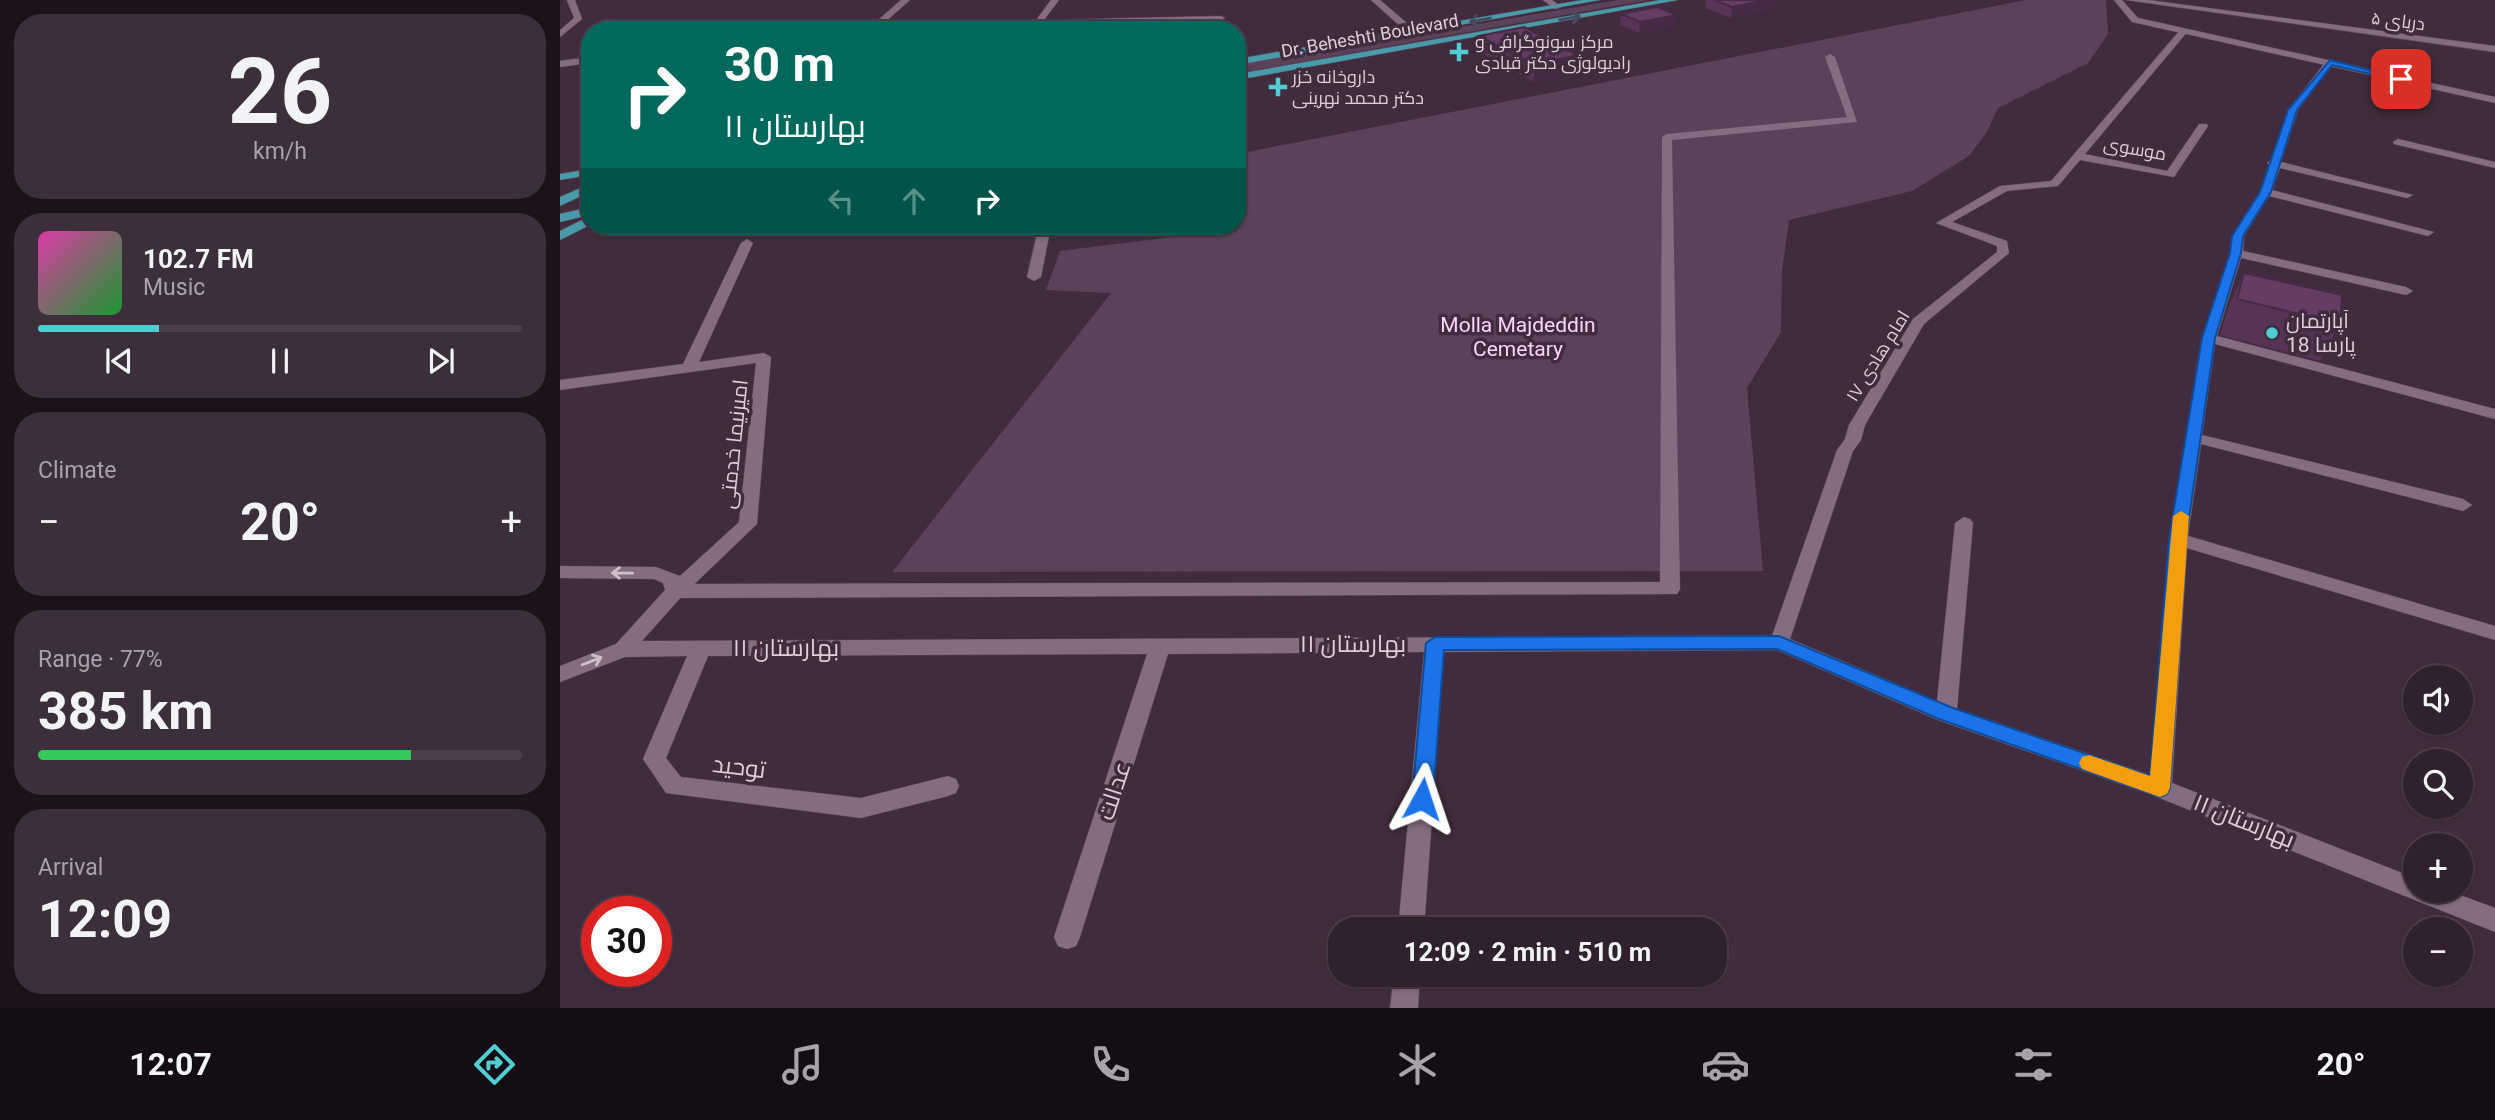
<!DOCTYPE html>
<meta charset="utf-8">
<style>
:root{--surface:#31212f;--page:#3d2e3b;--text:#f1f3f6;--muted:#a8a3aa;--line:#4c3e4b;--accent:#51ccd3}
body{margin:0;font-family:Roboto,Cairo,sans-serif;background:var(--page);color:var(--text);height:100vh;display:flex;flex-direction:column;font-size:26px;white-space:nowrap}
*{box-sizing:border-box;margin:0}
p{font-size:23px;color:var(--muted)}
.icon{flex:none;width:38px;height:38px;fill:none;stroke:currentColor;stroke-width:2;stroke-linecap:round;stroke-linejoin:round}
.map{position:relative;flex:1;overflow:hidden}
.drawer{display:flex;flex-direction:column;gap:14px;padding:14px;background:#1b121a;width:560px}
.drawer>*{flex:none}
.banner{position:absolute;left:21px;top:21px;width:665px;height:214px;border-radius:28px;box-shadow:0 2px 5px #0004,0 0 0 2px var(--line);background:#00695c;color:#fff;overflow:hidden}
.controls{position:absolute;left:1843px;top:665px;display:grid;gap:14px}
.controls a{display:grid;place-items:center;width:70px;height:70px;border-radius:50%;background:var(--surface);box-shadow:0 2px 5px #0004,0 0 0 2px var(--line);font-size:35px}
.speed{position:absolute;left:21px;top:896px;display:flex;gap:14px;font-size:35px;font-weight:700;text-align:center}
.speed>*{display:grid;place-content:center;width:91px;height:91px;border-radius:50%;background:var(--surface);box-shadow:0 2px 5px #0004,0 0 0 2px var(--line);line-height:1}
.speed .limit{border:10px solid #d22;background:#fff;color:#111}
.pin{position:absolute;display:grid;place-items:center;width:60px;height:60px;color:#fff;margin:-30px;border-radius:14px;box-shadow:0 4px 10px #0006}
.me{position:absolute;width:77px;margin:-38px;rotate:5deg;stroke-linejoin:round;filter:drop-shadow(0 0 5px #0008)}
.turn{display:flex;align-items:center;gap:24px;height:147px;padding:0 28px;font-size:32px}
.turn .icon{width:91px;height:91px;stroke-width:2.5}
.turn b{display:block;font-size:49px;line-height:60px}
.lanes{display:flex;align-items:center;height:66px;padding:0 28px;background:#0003;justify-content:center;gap:35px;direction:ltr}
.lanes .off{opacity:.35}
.big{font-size:52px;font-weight:700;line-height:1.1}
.drawer .widget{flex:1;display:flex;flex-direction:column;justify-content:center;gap:10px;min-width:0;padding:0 24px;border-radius:28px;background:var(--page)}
.drawer .dial{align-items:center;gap:0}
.dial b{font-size:91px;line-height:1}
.song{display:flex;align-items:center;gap:21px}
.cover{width:84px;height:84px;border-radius:10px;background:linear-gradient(135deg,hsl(320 70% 55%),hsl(130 70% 35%))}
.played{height:7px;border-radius:4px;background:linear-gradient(90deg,var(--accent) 25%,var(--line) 25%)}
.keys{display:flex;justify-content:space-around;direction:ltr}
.heat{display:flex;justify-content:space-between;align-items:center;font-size:38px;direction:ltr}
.charge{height:10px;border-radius:5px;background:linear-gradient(90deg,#34c759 77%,var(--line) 0)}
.trip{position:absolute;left:768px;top:917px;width:399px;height:70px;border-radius:28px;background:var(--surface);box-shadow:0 2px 5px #0004,0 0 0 2px var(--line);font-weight:700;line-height:70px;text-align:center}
.dock{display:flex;height:112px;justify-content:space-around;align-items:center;background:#140d13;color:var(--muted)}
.dock .icon{width:49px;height:49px}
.dock .active{color:var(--accent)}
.dock b{font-size:32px;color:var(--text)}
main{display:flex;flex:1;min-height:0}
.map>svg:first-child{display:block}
.green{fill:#5c415a}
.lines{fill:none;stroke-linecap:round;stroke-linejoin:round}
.lane-casing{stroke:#5a4858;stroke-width:1}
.street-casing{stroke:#5a4858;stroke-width:1}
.secondary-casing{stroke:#5a4858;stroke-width:1}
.primary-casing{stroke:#5a4858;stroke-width:1}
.lane{fill:#846c82;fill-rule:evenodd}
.street{fill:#846c82;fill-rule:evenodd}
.secondary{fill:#846c82;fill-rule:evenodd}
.primary{fill:#499ba9;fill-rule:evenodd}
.wall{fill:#573455}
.shaded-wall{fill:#472a45}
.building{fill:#653c63;stroke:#472a45;stroke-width:2}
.oneway{stroke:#434d5f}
.oneway2{stroke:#cfbfcd}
.route{fill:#1a73e8;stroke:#114b97;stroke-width:2}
.slow{fill:#f59e0b}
.poi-dot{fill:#51ccd3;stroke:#412c3f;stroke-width:2.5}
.labels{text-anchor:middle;stroke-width:7;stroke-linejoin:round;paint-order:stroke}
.far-street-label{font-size:18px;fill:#dcceda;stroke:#412c3f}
.far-poi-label{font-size:18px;fill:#dcceda;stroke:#412c3f;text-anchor:start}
.poi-label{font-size:21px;fill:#dcceda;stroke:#412c3f;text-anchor:start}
.park-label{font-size:21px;fill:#fdd4f9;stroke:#412c3f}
.street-label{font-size:21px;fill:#dcceda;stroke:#412c3f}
.near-street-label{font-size:24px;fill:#dcceda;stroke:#412c3f}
</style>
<main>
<section class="drawer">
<div class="widget dial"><b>26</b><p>km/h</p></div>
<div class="widget">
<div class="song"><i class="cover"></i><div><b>102.7 FM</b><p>Music</p></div></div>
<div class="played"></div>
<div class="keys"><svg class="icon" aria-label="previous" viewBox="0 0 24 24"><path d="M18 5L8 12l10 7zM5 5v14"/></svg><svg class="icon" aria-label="pause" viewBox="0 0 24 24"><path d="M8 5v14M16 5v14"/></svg><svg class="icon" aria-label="next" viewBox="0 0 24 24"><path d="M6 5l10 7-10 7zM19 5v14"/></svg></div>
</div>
<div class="widget"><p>Climate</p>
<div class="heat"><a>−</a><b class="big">20°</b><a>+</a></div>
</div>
<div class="widget"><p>Range · 77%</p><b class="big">385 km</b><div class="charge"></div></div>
<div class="widget"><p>Arrival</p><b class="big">12:09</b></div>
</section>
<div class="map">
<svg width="1935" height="1008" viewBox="0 0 1935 1008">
<rect width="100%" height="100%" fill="#412c3f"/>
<g class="green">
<polygon points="1058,0 1089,0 677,73 677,65"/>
<polygon points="1466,0 1546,0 1548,34 1528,63 1438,108 1427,132 1409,156 1352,191 1229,220 1222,271 1221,332 1187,388 1203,571 332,572 551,293 486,290 500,251 612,237 612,226 677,226 677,154"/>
</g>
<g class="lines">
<g class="lane-casing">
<polygon id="lane" points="1270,54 1275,57 1297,122 1112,140 1120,589 1117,594 115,598 108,596 105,591 108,586 115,584 1100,582 1102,137 1107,134 1287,117 1265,57"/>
</g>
<g class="street-casing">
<g id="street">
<polygon points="7,0 15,0 22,19 0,37 0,30 14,18"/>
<polygon points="341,0 350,0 316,30 307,30"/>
<polygon points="491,0 499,0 484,20 661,16 665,18 661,20 481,25 477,30 469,30"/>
<polygon points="811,0 820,0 855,30 855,34 849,34"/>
<polygon points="983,0 992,0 1002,7 995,9"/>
<polygon points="1566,0 1588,0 1935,46 1935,52"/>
<polygon points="1621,29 1628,31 1525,154 1607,171 1639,124 1647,124 1648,126 1614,177 1520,160 1498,186 1447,191 1392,222 1447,241 1449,253 1364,324 1305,425 1301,440 1293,451 1230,639 1377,701 1395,523 1404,517 1410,519 1413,523 1397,709 1590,775 1609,539 1642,338 1670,253 1672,236 1700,192 1709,165 1707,163 1711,160 1728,110 1767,60 1773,60 1773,64 1738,110 1721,162 1853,195 1847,198 1720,168 1712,190 1874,232 1868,236 1709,196 1684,236 1683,251 1846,287 1853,291 1846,295 1681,258 1657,336 1935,409 1935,419 1655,344 1642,435 1903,499 1912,505 1903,511 1641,444 1628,536 1935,626 1935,640 1627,548 1612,783 1855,878 1855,891 1889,891 1935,908 1935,932 1592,795 1378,720 1217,650 884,652 864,929 838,929 864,652 608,654 520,937 516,946 507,949 498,946 494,937 587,654 148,656 106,758 121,777 301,798 388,776 396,779 399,786 396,793 388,796 301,818 106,793 83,759 127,656 65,657 0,682 0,666 56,644 105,590 103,583 94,579 0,578 0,566 96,567 120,576 179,522 196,363 0,390 0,380 123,364 181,243 187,239 193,243 139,362 204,353 211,357 197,524 122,596 82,641 1212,636 1277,450 1285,439 1289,425 1353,319 1437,252 1437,246 1376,223 1440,186 1491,181"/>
<polygon points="30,57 30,63 0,67 0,61"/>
<polygon points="1838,139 1935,162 1935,168 1834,144 1833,142"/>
<polygon points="479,226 491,226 481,277 474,281 467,277"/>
<polygon points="834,975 860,975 858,1008 830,1008"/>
</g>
</g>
<g class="secondary-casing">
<polygon id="secondary" points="1554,0 1562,0 1578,18 1935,97 1935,103 1572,22"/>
</g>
<g class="primary-casing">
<g id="primary">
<polygon points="1022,0 1040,0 677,65 677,59"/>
<polygon points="1100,0 1118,0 677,80 677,74"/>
<polygon points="30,169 30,175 0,180 0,174"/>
<polygon points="30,184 30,192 0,206 0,197"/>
<polygon points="30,207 30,215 0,222 0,214"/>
<polygon points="30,216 30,225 0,240 0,231"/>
</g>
</g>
<use href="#lane" class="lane"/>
<use href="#street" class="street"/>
<use href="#secondary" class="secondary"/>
<use href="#primary" class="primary"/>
</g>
<g class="wall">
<polygon points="1146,0 1207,0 1215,9 1171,18 1145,8"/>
<polygon points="1061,14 1116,26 1079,33 1060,25"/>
<polygon points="919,36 1018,72 974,82 920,52"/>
<polygon points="1684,273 1780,324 1760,361 1660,335 1668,309"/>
</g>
<g class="shaded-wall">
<polygon points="1207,0 1216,0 1215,9 1171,18 1172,7"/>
<polygon points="1117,15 1116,26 1079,33 1080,22"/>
<polygon points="1018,55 1018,72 974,82 974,65"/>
</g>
<g class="building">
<polygon points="1154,0 1207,0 1172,7"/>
<polygon points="1097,7 1117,15 1080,22 1061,14"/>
<polygon points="964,27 1018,55 974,65 919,36"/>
<polygon points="1684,273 1782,295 1780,324 1677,299"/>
</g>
<defs><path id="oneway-shaft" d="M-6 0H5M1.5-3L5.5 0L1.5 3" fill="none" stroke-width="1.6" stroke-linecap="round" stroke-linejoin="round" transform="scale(1.75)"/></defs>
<g class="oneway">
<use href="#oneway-shaft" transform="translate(1010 18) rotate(-10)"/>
<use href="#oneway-shaft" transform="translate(920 20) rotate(170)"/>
</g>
<g class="oneway2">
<use href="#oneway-shaft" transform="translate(62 573) rotate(-179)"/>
<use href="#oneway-shaft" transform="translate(32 661) rotate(-21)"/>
</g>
<polygon class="route" points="1770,60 1845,79 1841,81 1772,65 1737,110 1711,192 1683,236 1681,253 1655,338 1626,539 1610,788 1607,794 1600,797 1379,719 1217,649 884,650 873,799 869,806 862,808 855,806 852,799 866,643 875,637 1219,636 1393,708 1590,776 1609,539 1642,338 1670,253 1672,236 1700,192 1728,110"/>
<polygon class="slow" points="1621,511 1629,516 1610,788 1607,794 1600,797 1522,769 1519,763 1522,757 1529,755 1590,776 1613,516"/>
<g class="poi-dot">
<path d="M895.5 41.5h7v7h7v7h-7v7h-7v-7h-7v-7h7z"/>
<path d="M714.5 76.5h7v7h7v7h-7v7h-7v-7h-7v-7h7z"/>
<circle cx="1712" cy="333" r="7"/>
</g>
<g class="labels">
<g class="far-street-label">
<text transform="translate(1838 21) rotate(7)" y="6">دریای ۵</text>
<text transform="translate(810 36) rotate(-10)" y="6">Dr. Beheshti Boulevard</text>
<text transform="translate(1575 149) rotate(10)" y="6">موسوی</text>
<text transform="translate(1318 356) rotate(-58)" y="6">امام هادی ۱۷</text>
</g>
<g class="far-poi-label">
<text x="915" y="48">مركز سونوگرافی و<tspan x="915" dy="21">راديولوژی دكتر قبادی</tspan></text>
<text x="732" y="83">داروخانه خزر<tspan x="732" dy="21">دکتر محمد نهرینی</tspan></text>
</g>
<g class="poi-label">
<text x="1726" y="328">آپارتمان<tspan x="1726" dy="24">پارسا 18</tspan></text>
</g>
<g class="park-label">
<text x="958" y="332">Molla Majdeddin<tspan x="958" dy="24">Cemetary</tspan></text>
</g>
<g class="street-label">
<text transform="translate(174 444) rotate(-84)" y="7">امیرنیما خدمتی</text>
</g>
<g class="near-street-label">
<text x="793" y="652">بهارستان ۱۱</text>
<text x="226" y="656">بهارستان ۱۱</text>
<text transform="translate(179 767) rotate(7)" y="8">توحید</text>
<text transform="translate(554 791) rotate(-72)" y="8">عدالت</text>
<text transform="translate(1684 821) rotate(22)" y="8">بهارستان ۱۱</text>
</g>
</g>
</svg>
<div class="controls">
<a><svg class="icon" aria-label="sound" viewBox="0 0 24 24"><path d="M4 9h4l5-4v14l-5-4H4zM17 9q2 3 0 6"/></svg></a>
<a><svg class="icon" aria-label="search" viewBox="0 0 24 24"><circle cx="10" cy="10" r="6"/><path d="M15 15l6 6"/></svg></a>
<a>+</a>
<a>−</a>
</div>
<div class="speed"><div class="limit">30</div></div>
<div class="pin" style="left:1841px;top:79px;background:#d93025"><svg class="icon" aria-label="arrive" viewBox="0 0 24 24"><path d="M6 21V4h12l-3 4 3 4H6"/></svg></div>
<svg class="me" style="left:862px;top:799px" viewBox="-20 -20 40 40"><path d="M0-17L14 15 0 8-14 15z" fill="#1a73e8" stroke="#fff" stroke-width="4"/></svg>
<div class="trip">12:09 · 2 min · 510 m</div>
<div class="banner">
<div class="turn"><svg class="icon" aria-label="right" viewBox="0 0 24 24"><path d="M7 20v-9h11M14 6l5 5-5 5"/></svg><div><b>30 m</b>بهارستان ۱۱</div></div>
<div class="lanes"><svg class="icon off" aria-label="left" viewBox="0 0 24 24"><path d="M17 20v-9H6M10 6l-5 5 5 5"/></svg><svg class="icon off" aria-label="ahead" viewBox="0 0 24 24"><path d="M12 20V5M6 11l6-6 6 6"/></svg><svg class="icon" aria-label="right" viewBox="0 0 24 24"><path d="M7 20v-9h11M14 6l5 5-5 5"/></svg></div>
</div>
</div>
</main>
<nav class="dock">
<b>12:07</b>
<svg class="icon active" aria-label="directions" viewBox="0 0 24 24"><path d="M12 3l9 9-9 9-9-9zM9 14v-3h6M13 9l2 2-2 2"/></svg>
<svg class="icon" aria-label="music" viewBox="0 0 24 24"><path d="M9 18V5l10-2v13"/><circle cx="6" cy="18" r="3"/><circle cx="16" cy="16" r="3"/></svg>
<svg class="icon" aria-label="phone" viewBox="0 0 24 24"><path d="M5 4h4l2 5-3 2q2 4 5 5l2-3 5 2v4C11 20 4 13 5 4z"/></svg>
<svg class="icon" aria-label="climate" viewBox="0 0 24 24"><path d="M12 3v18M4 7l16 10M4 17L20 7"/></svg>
<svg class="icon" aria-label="car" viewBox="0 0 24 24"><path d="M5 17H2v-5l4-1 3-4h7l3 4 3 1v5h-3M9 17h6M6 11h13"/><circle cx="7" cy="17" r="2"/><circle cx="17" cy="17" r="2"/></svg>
<svg class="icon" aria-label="filters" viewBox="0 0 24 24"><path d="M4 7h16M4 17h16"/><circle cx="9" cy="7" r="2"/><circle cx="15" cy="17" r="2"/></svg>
<b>20°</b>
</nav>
